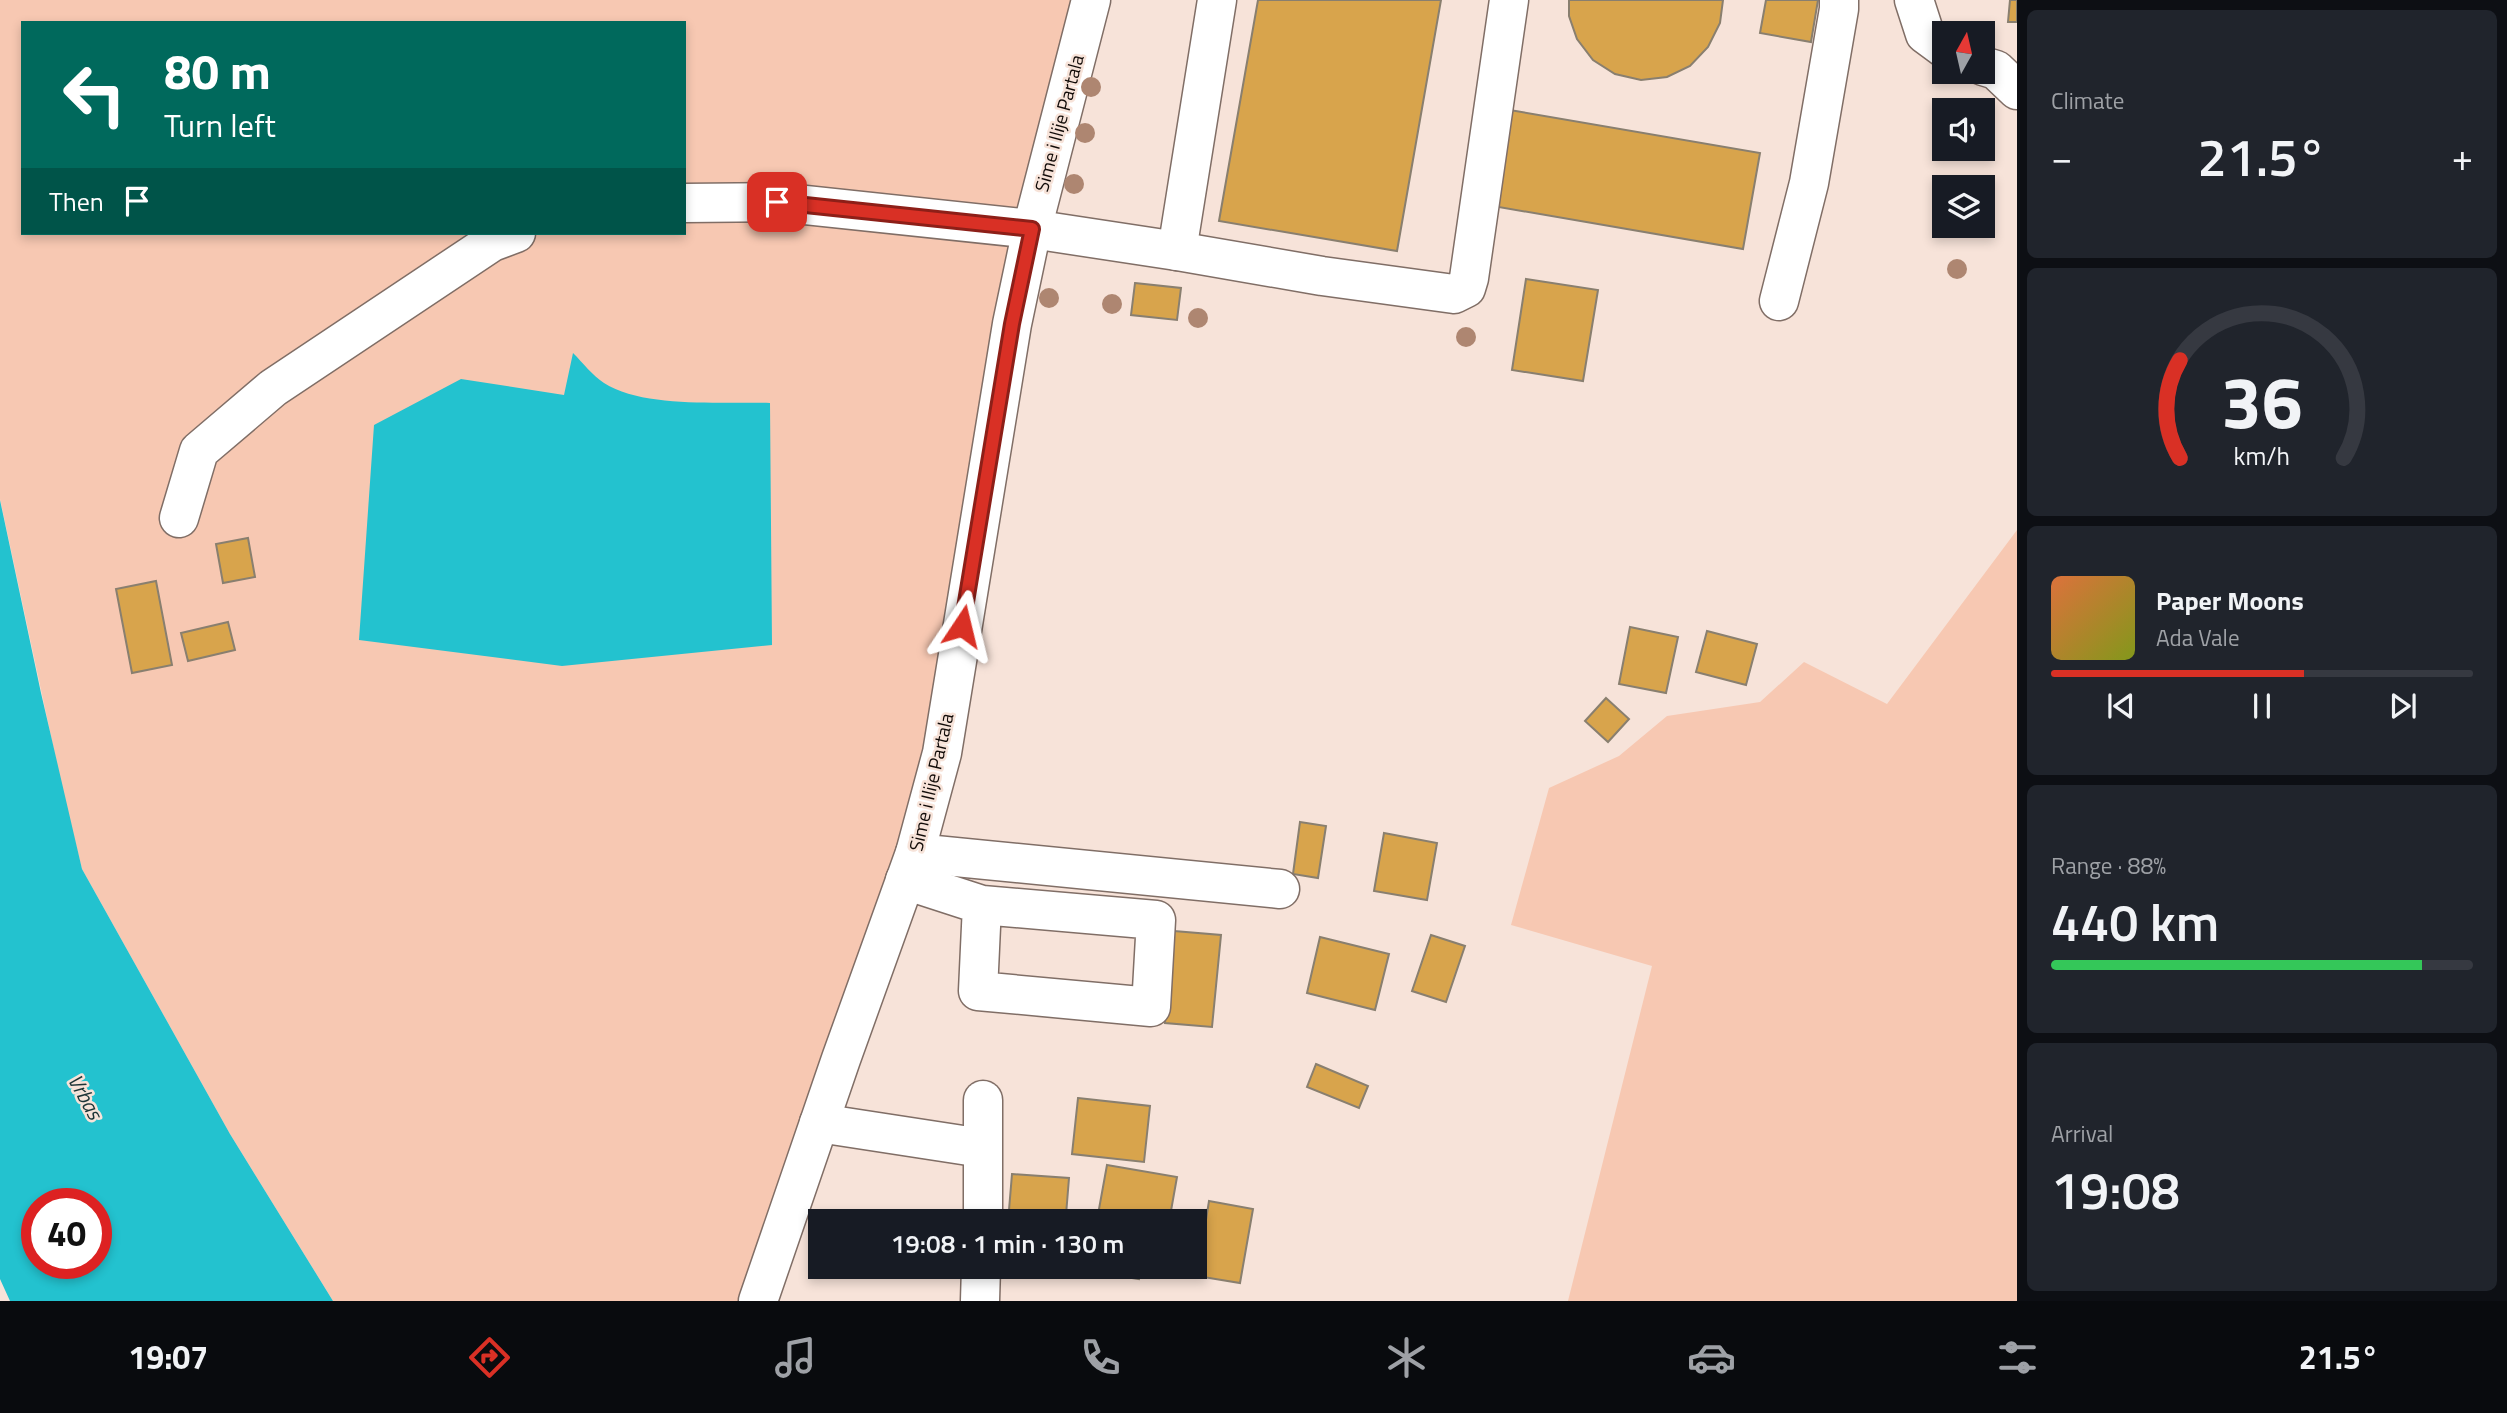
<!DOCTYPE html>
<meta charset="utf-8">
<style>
:root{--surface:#171b24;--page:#20242c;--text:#f1f3f6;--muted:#9ea1a6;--line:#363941;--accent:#d93025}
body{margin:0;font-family:"Titillium Web",sans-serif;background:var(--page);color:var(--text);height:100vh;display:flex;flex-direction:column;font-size:26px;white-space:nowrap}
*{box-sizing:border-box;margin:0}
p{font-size:23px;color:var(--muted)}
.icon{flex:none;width:38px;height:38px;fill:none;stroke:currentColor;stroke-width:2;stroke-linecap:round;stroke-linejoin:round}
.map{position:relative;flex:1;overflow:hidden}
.side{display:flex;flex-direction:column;gap:10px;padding:10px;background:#0d0f14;width:490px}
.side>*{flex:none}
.hud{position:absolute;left:21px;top:21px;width:665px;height:214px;border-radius:0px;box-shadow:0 4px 10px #0003;background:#00695c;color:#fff;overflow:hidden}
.needle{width:46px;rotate:8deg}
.buttons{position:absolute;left:1932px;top:21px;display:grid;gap:14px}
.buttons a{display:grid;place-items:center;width:63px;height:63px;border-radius:0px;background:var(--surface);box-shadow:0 4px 10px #0003;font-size:35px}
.speed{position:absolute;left:21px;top:1188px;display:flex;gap:14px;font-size:35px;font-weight:700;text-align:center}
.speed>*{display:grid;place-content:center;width:91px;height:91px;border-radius:50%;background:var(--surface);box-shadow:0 4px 10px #0003;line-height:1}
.speed .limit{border:10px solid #d22;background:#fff;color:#111}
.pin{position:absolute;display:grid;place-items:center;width:60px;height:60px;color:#fff;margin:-30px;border-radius:14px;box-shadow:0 4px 10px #0006}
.me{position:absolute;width:77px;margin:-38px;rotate:10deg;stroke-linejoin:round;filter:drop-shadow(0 0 5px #0008)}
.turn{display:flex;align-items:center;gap:24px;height:147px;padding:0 28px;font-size:32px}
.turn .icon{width:91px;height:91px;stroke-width:2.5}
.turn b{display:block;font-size:49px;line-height:60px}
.then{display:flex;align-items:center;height:66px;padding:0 28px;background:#0003;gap:14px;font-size:26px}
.big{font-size:52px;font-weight:600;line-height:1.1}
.side .tile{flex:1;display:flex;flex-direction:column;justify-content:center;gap:10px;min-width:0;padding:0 24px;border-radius:10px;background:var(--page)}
.side .dial{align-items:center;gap:0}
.dial svg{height:182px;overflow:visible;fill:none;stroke:var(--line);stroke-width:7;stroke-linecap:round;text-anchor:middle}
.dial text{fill:var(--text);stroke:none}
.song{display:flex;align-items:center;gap:21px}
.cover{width:84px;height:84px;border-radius:10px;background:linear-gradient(135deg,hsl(20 70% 55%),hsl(70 70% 35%))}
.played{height:7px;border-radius:4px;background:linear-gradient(90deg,var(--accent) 60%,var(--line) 60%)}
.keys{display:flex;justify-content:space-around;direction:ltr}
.heat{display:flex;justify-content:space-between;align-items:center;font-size:38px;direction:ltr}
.charge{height:10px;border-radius:5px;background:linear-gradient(90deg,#34c759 88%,var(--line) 0)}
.trip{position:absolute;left:808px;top:1209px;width:399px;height:70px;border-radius:0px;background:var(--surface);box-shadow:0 4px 10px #0003;font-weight:600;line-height:70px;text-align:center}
.dock{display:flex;height:112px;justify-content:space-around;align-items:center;background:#090b0e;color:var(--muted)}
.dock .icon{width:49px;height:49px}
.dock .current{color:var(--accent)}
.dock b{font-size:32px;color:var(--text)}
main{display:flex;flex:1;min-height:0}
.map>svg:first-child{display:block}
.green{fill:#f7c8b2;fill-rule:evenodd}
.water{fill:#23c2cf;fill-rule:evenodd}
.building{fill:#d8a44c;stroke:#897f6f;stroke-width:2}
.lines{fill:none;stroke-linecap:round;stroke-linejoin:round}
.minor-casing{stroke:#806e66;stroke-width:41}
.minor{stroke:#fff;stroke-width:38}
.tree{fill:#ae8671}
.route-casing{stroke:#8d1f18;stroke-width:18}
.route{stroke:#d93025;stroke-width:12}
.labels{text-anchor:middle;stroke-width:5;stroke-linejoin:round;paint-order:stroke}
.street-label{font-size:19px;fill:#110b08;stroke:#f7e3d9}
.water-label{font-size:21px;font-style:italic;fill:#1b3336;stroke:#f7e3d9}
</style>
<main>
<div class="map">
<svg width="2017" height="1301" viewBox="0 0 2017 1301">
<rect width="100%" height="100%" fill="#f7e3d9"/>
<g class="green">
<path d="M0 0H1091L957 654 758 1301H333L230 1134 82 869 64 797 0 499ZM23 23H684V233H23Z"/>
<polygon points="2017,530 2017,1301 1568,1301 1652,966 1511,925 1549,788 1619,756 1667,716 1760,702 1804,662 1887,704"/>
</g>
<g class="water">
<path d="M573 353C583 363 593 376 604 383 645 409 723 401 770 403L772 645 562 666 359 640 374 425 461 379 564 395Z"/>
<path d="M0 500 41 693 82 869 230 1134 333 1301H10L0 1279ZM37 1204H96V1264H37Z"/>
</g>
<g class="building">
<polygon points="1258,0 1441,0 1397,251 1219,221"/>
<polygon points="1569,0 1723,0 1720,23 1708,47 1690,66 1667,77 1641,80 1615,74 1593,60 1577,39 1569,16"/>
<polygon points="1766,0 1818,0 1811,42 1760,33"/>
<polygon points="2010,0 2017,0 2017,22 2008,22"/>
<polygon points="1504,109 1760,153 1743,249 1487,205"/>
<polygon points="1526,279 1598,290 1583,381 1512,370"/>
<polygon points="1135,283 1181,288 1177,320 1131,315"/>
<polygon points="248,538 255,577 223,583 216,544"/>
<polygon points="156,581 172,665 132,673 116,589"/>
<polygon points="228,622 235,650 188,661 181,633"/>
<polygon points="1630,627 1678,637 1666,693 1619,684"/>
<polygon points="1707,631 1757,644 1746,685 1696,672"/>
<polygon points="1606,698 1629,719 1608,742 1585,721"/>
<polygon points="1300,822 1326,826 1318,878 1293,874"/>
<polygon points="1384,833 1437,843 1427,900 1374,891"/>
<polygon points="1174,931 1221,935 1212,1027 1165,1023"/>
<polygon points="1431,935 1465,946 1446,1002 1412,991"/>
<polygon points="1320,937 1389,954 1375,1010 1307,993"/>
<polygon points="1316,1064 1368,1086 1359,1108 1307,1087"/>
<polygon points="1078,1098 1150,1106 1144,1162 1072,1154"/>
<polygon points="1107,1165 1177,1177 1169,1222 1097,1220"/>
<polygon points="1012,1174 1069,1178 1066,1215 1009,1210"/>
<polygon points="1209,1201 1253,1209 1240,1283 1197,1276"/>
<polygon points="1028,1267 1067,1267 1065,1277 1028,1272"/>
<polygon points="1088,1267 1141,1267 1139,1279 1087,1271"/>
</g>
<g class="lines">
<g class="minor-casing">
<g id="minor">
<polyline points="1914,0 1925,34 1944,48"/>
<polyline points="1983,66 1996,70 2017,90"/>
<polyline points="684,203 777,202 1032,229 1177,251 1322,276 1454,294 1466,288 1469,278 1509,0"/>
<polyline points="1177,251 1217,0"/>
<polyline points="1779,301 1809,183 1839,9 1839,0"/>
<polyline points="179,518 199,451 273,388 492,242 516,233"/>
<polyline points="915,853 1280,889"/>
<polyline points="905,880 982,905 1156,920 1151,1007 978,991 982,905"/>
<polyline points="983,1100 983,1222"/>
<polyline points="819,1123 982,1148"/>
<polyline points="758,1301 841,1059 915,853 942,753 1012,324 1032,229 1091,0"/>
<polyline points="980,1301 981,1267"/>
</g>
</g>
<use href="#minor" class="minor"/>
</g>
<g class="tree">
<circle cx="1091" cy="87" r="10"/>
<circle cx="1085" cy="133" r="10"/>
<circle cx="1074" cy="184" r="10"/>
<circle cx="1957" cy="269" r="10"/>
<circle cx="1049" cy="298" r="10"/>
<circle cx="1112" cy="304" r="10"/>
<circle cx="1198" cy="318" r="10"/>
<circle cx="1466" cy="337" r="10"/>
</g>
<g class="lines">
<g class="route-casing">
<polyline id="route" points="777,202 1032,229 1012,324 962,626"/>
</g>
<use href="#route" class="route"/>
</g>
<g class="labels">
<g class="street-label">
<text transform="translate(1059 123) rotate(-75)" y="7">Sime i Ilije Partala</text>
<text transform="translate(931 782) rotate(-77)" y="7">Sime i Ilije Partala</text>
</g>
<g class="water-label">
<text transform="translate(85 1097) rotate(61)" y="7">Vrbas</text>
</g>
</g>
</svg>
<div class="buttons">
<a><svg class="needle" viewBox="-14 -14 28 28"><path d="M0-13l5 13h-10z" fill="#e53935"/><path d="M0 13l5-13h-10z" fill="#9ea1a6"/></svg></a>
<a><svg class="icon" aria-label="sound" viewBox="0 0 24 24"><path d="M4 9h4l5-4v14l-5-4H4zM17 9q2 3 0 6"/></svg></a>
<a><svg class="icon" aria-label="layers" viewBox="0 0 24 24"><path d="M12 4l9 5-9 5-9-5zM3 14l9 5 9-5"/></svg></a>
</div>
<div class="speed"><div class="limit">40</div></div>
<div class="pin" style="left:777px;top:202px;background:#d93025"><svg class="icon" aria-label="arrive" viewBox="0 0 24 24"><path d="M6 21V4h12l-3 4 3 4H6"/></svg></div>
<svg class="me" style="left:962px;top:626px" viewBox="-20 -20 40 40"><path d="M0-17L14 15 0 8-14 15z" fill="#d93025" stroke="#fff" stroke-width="4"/></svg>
<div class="trip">19:08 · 1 min · 130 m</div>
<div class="hud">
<div class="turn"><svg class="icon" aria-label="left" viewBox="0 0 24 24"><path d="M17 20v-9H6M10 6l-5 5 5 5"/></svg><div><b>80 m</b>Turn left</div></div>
<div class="then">Then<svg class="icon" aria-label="arrive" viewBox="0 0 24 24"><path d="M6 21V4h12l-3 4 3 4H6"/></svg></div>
</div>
</div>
<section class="side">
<div class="tile"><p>Climate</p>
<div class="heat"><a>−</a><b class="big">21.5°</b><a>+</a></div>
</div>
<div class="tile dial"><svg viewBox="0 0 100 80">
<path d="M14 69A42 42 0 1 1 86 69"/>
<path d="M14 69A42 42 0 0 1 14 26" stroke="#d93025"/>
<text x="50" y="56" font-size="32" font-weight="700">36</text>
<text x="50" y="72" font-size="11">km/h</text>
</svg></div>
<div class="tile">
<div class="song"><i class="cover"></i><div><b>Paper Moons</b><p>Ada Vale</p></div></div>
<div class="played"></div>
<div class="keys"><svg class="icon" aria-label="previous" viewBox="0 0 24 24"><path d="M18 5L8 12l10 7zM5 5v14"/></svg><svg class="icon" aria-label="pause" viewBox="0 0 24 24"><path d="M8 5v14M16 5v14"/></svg><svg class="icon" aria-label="next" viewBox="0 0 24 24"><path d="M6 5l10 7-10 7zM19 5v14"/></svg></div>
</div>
<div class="tile"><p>Range · 88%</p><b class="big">440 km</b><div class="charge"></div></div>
<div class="tile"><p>Arrival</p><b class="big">19:08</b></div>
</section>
</main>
<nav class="dock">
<b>19:07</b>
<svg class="icon current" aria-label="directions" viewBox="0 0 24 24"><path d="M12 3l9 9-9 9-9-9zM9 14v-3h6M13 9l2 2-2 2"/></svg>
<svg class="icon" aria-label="music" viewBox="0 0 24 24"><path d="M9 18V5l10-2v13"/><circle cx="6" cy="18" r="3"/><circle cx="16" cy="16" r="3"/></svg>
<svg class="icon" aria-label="phone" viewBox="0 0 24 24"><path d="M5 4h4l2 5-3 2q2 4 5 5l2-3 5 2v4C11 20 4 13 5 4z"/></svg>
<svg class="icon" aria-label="climate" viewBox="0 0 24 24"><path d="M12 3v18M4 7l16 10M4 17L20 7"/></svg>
<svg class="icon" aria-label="car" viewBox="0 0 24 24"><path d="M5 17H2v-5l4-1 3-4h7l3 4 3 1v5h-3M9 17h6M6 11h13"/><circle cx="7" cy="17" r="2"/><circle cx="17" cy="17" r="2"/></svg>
<svg class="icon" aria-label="filters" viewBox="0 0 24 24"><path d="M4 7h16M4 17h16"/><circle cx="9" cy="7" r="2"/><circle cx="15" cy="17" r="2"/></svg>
<b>21.5°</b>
</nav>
